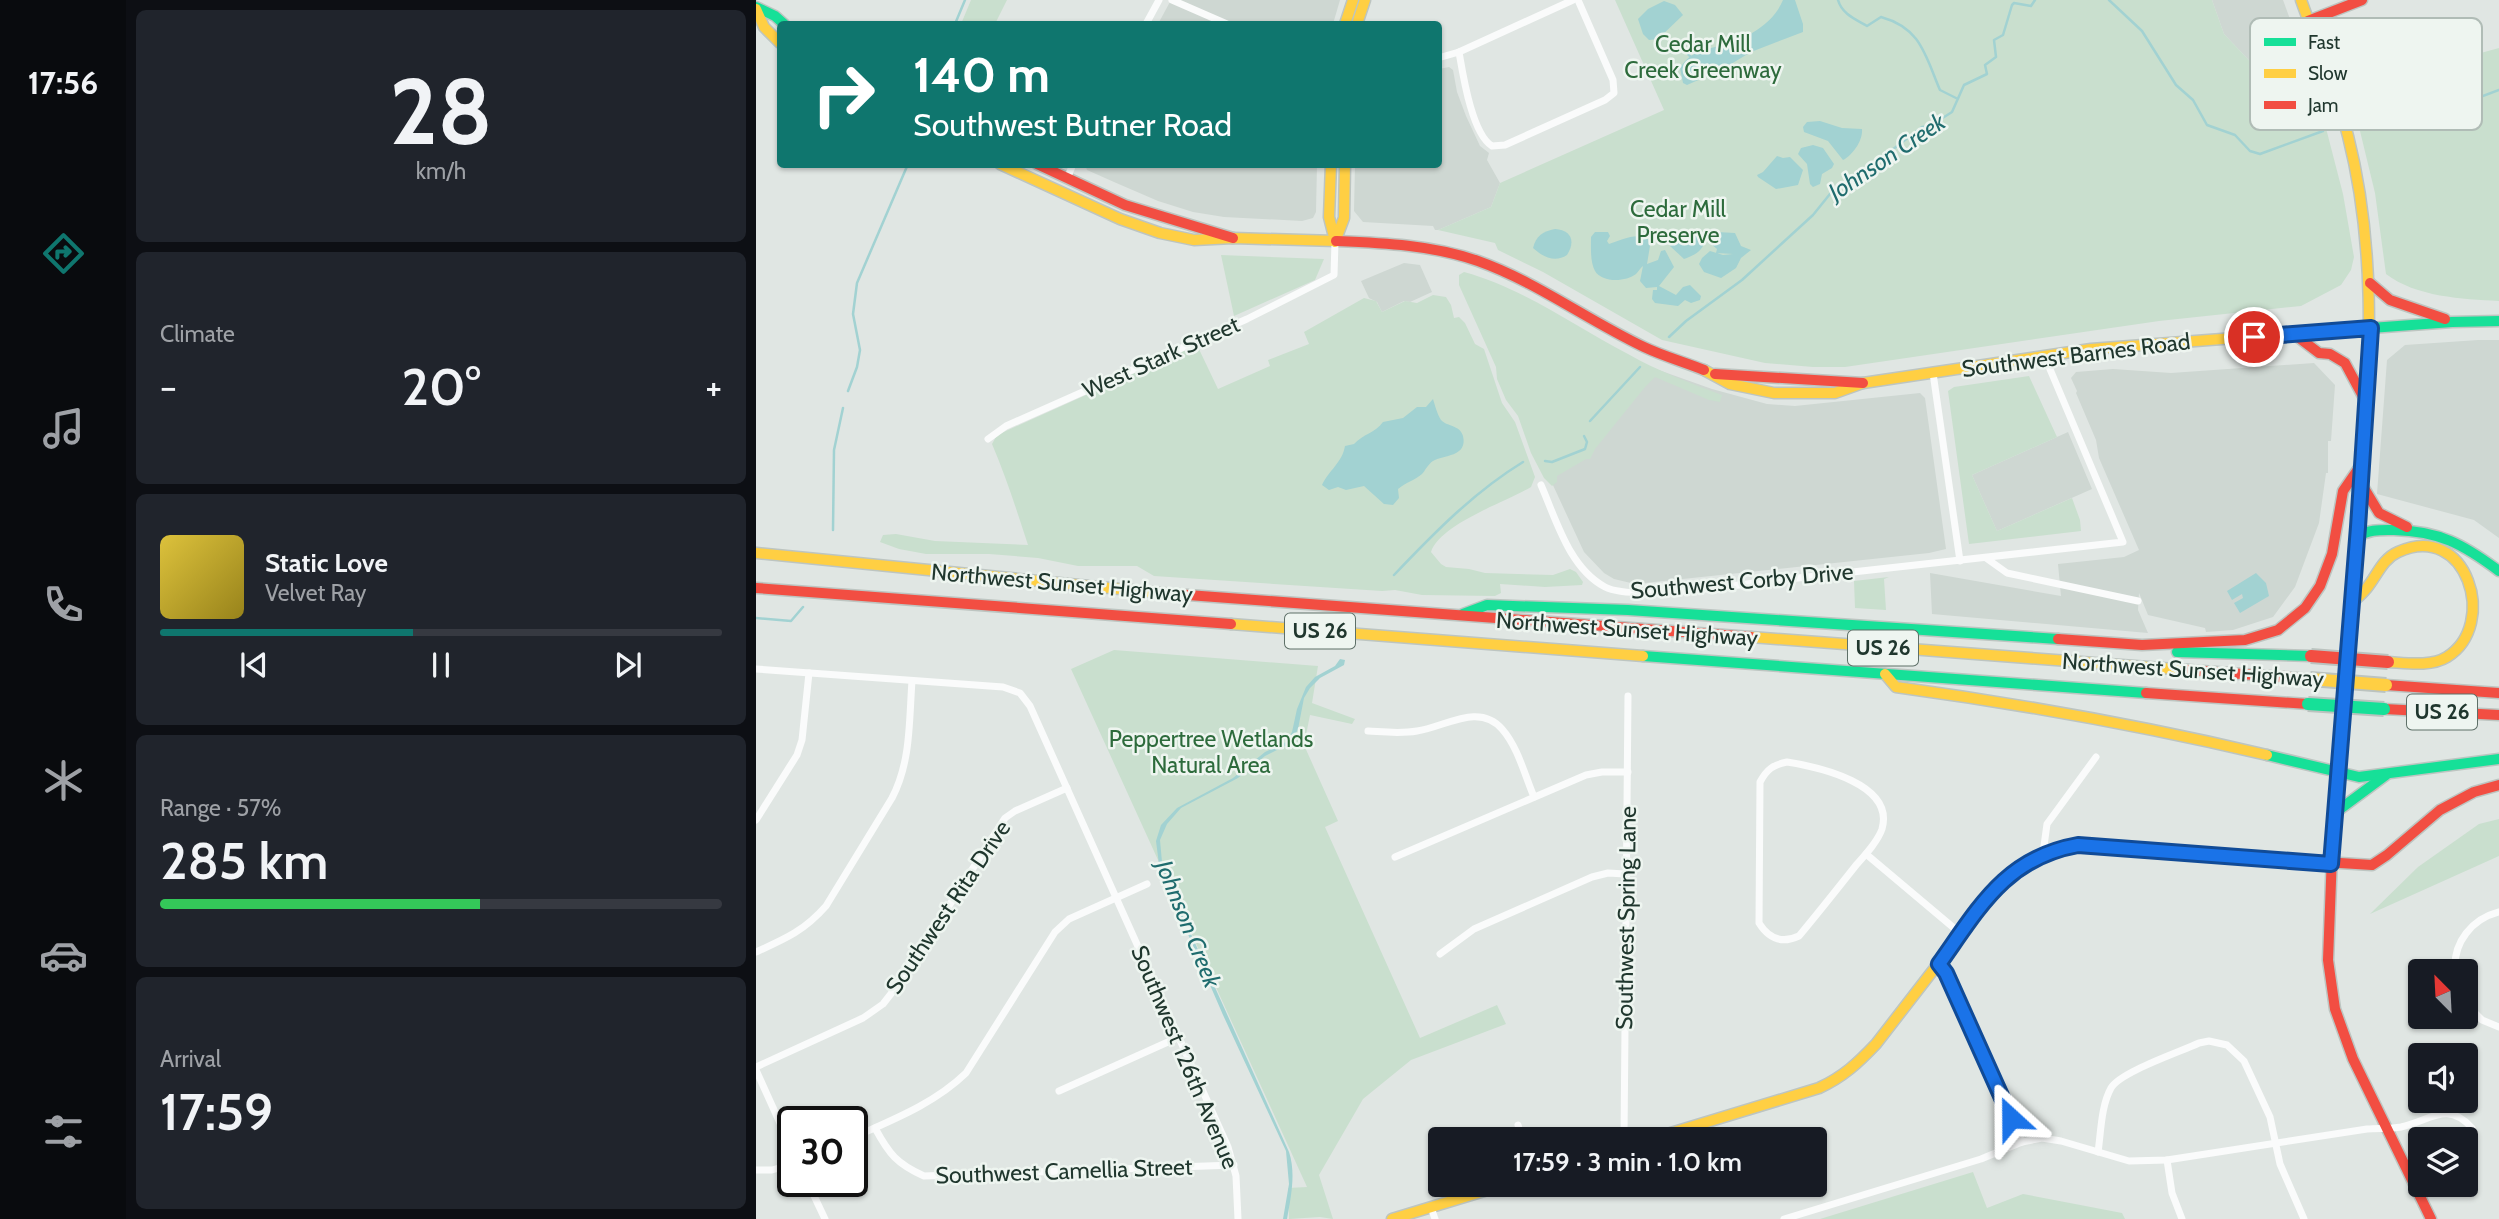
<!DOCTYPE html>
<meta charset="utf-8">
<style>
:root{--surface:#171b24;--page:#20242c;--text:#f1f3f6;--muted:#9ea1a6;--line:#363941;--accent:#0f766e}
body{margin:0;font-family:Cabin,sans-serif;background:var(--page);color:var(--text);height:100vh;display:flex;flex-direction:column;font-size:26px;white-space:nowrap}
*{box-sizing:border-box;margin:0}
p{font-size:23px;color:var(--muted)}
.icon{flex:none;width:38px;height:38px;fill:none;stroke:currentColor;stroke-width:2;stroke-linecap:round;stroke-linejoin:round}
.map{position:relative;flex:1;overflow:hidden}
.panel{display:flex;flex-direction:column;gap:10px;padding:10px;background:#0d0f14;width:630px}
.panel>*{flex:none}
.hud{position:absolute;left:21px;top:21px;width:665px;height:147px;border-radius:7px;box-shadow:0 2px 5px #0004;background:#0f766e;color:#fff;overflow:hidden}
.needle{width:46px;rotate:336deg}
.buttons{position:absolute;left:1652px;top:959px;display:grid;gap:14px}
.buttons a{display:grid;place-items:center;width:70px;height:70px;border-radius:7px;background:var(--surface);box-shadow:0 2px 5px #0004;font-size:35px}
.speed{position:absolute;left:21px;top:1106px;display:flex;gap:14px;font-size:35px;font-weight:700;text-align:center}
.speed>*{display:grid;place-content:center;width:91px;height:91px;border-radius:50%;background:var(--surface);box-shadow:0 2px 5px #0004;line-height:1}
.speed .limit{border:4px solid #111;border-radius:10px;background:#fff;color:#111}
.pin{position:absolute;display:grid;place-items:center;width:60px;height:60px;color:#fff;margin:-30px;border:4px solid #fff;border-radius:50%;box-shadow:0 2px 7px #0007}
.me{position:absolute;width:77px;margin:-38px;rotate:336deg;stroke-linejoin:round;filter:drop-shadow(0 0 5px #0008)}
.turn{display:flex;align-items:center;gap:24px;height:147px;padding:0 21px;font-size:32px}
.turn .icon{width:91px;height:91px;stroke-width:2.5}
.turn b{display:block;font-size:49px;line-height:60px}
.big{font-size:52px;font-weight:600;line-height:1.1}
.panel .card{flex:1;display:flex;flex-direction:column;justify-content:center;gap:10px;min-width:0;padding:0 24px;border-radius:10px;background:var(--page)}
.panel .dial{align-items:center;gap:0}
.dial b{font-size:91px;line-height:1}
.song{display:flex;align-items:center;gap:21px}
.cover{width:84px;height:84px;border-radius:10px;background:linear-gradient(135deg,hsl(50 70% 55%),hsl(50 70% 35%))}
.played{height:7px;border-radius:4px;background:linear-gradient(90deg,var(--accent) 45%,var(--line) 45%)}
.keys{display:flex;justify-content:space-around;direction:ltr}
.heat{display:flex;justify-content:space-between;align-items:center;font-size:38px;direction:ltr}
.charge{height:10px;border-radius:5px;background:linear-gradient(90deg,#34c759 57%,var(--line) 0)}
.trip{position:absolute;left:672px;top:1127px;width:399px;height:70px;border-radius:7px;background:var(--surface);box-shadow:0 2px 5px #0004;font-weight:600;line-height:70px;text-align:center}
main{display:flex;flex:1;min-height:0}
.tabs{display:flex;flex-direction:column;width:126px;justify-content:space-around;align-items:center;background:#090b0e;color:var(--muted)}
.tabs .icon{width:49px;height:49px}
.tabs .selected{color:var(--accent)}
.tabs b{font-size:32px;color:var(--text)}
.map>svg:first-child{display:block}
.built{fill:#ced7d2}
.green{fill:#c9dfce}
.water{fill:#a2d2d2}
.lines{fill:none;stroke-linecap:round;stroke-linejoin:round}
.stream{stroke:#a2d2d2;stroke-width:2.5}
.fast-casing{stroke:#bdc5c1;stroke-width:13}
.slow-casing{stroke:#bdc5c1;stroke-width:13}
.jam-casing{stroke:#bdc5c1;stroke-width:13}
.street{stroke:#fafbfb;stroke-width:7}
.fast{stroke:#16e098;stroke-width:10}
.slow{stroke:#ffcf43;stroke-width:10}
.jam{stroke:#f24e42;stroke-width:10}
.fast-bridge-casing{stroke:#bbc3bf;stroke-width:16;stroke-linecap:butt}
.slow-bridge-casing{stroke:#bbc3bf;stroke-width:16;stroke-linecap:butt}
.jam-bridge-casing{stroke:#bbc3bf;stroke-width:16;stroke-linecap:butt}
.fast-bridge{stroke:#16e098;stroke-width:12}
.slow-bridge{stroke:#ffcf43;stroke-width:12}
.jam-bridge{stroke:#f24e42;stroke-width:12}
.route-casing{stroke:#114b97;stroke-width:18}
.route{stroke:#1a73e8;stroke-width:12}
.labels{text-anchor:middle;stroke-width:5;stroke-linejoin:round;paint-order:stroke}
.shield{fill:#eef5f0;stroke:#5e7068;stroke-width:2}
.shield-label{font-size:21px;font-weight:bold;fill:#20372e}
.park-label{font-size:23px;fill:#2d6b3c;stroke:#eef5f0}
.street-label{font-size:23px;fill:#20372e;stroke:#eef5f0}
.water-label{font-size:24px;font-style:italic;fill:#1f6c6e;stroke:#eef5f0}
.key{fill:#eef5f0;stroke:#b0bcb6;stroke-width:2}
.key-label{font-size:19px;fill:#20372e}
</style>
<main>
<nav class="tabs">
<b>17:56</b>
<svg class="icon selected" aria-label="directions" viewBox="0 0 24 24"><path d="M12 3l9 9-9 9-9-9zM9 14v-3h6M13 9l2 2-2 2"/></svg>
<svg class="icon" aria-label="music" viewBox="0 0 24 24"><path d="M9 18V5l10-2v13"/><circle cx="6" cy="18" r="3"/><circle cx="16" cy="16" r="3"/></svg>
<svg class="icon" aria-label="phone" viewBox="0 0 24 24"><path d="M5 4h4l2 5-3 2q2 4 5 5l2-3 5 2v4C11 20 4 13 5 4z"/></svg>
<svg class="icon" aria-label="climate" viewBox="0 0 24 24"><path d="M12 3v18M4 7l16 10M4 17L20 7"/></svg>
<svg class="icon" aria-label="car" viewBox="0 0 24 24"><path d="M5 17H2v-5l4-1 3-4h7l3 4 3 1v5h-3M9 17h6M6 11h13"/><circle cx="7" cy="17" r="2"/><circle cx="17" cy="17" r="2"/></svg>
<svg class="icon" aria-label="filters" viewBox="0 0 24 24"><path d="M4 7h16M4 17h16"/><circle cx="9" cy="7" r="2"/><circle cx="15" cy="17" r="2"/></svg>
</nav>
<section class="panel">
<div class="card dial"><b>28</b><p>km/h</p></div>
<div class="card"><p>Climate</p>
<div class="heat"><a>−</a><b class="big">20°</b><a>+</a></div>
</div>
<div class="card">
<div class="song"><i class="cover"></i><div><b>Static Love</b><p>Velvet Ray</p></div></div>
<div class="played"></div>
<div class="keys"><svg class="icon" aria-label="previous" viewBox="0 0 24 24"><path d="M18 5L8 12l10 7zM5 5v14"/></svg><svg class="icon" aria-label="pause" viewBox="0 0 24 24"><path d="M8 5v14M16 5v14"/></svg><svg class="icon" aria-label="next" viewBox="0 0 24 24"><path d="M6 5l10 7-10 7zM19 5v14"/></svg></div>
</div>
<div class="card"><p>Range · 57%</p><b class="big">285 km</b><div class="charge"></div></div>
<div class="card"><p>Arrival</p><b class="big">17:59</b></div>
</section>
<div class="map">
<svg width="1743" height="1219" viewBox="0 0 1743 1219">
<rect width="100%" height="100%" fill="#e0e6e3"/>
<g class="built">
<polygon points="415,0 584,0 577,24 402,24"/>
<polygon points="1456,0 1527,0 1541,38 1540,60 1504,72 1468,34"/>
<polygon points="693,67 697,70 701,92 710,116 724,146 733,153 731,160 744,183 735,207 682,230 679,230 677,226 607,222 598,211 599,165 682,164 683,69"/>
<polygon points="329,165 561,165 560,212 557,218 546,221 468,217 437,212 402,201 358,182 331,170"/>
<polygon points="648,263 664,265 676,292 654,302 648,301 626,312 621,302 613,298 605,281"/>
<polygon points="1722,340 1743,340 1743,538 1718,520 1621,494 1631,360 1649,345"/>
<polygon points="1558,363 1579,385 1575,441 1572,441 1572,473 1570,473 1563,523 1539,587 1517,617 1477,630 1450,632 1449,628 1392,615 1383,593 1382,610 1392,633 1176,614 1174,573 1305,596 1302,564 1368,557 1383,550 1343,458 1340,440 1320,393 1321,391 1315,378 1320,372 1357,369 1415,373"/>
<polygon points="897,368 956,389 1011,404 1039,406 1164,393 1169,398 1190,549 1173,553 879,584 858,579 848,573 828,552 789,468"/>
<polygon points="1312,432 1336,489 1241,531 1216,475"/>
</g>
<g class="green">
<polygon points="215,0 251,0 239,24 205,24"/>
<polygon points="859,0 1456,0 1468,34 1504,72 1548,57 1564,105 1587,194 1598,257 1595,270 1585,285 1545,306 1403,321 1089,367 1057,367 1009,363 906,340 787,272 742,250 739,243 682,230 735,207 744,183 908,110"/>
<path d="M1743 48V301C1706 299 1660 297 1630 274L1619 193 1590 73 1595 69 1603 71 1611 84Z"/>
<polygon points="465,255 568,259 559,280 478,316"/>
<path d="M708 272C767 288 818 326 872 354 902 371 934 383 966 395L964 402 953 400 899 377 889 387 839 449 834 459H830L801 476V482L796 486 788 478 775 453 762 416 750 400 741 379 740 367 703 285V275Z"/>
<path d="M677 295 690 297 695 305 698 318 703 317 709 323 719 344 728 349 746 403 759 422 779 477 775 487C750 502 684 524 675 552L685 564 690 567 713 569 729 573 797 575 814 569 820 572 827 582 826 585 789 587 744 584 745 593 739 596 666 595 639 590 626 591 398 576 381 566H322L282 558 233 554H170L143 549 124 542 127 535 140 534 179 541 272 545C261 511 250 477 236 444L241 435 441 345 462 389 514 366 512 360 553 344 548 332 608 298 620 301 626 312 649 301 661 303Z"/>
<polygon points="1273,376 1301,437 1216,475 1241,531 1316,498 1324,520 1325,531 1213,544 1192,391 1198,387"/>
<polygon points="1133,577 1128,579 1130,610 1099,608 1098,581"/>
<polygon points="358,650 562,666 556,703 599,719 596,724 554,715 548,745 582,821 569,827 664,1038 741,1005 750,1024 655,1060 607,1099 563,1175 577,1219 564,1217 533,1219 532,1188 551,1187 315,669"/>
<polygon points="1743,819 1743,856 1614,914 1662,867 1723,824"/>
<polygon points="1217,1172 1231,1208 1267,1194 1366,1213 1369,1219 1064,1219"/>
</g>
<g class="water">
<path d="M1027 0H1039L1047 24V32L995 52 965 70 931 85 927 83 924 68C936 49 951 50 971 44 994 37 1018 22 1027 0Z"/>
<polygon points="908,1 919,5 927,15 902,39 893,40 887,34 882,19 892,9"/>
<path d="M1064 121 1086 128 1106 129C1107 140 1098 153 1089 159L1087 160 1072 141 1048 132 1047 127 1051 122Z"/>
<polygon points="1057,145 1067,148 1078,164 1076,168 1066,174 1064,184 1057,187 1054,184 1051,164 1042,154 1045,148"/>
<polygon points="1021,156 1027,158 1034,157 1047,170 1042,185 1020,189 1002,177 1001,175 1007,172"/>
<path d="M799 229C815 230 820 241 811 255 799 263 787 257 777 248 780 236 787 231 799 229Z"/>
<path d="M839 232H852L854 236 851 241 853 244C866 240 880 232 892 239L894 246 891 264 902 260 905 251 909 250 918 267 903 286 920 295 927 287 934 285 945 296 944 300 935 303 929 300 922 306 899 303 896 299 897 290H901V287L890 288 884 281 887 266C884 268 883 271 880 274 870 282 846 283 839 271 834 262 835 247 835 237Z"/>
<path d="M930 232H944L948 235C951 249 939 255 928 259L914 246 916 240Z"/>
<polygon points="961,232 979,233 985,246 995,250 985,258 980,268 965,278 948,272 943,264 946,258 954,251 967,255 977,254 960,253 961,249 954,243"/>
<path d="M677 399C679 405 681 414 685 420 692 427 704 425 707 436 712 457 687 455 677 461 672 464 669 471 666 474 658 481 650 482 642 489L643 498 637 505 628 504 608 486 590 490 582 487 573 490 566 485C573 470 586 463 589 446L598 444C607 434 619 433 627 422L647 418 661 407H670Z"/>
<polygon points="1500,573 1510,583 1513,596 1484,613 1478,603 1487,598 1486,594 1476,600 1471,591"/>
<path d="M584 659 589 660 588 665 564 678 554 688 548 698 542 729 535 743 509 756 482 778 425 808 411 824 404 840 406 862 417 894 533 1152C540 1173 535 1197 531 1219H527L533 1184 530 1151 467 1015 415 895 403 864 400 841 405 825 421 808 477 778 509 752 530 742 536 732 541 709 550 687 559 677 579 666Z"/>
</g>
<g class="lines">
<g class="stream">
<path d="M1082 0C1086 14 1099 19 1111 26L1125 17C1165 28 1169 55 1184 90L1200 98"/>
<polyline points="1353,0 1386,31 1420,85 1437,100 1451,125 1479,135 1494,151 1504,154 1567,131"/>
<polyline points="199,24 209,0"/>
<polyline points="928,50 934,56"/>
<polyline points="1612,122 1654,121 1682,113 1743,90"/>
<polyline points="913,337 930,321 986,280 1057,215 1078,189 1102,176 1166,127 1182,125 1185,119 1196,112 1208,85 1231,74 1229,65 1240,57 1238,40 1247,35 1256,5 1258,3 1275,6 1279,0"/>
<polyline points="92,391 101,367 104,350 97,314 101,283 152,164"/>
<polyline points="834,421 884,367"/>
<polyline points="789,461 796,462 829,449 831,442 828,436"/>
<polyline points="77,530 78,450 87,408"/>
<path d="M638 575C678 533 718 492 767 462"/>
<polyline points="0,618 35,621 47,607"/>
</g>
<g class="fast-casing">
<g id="fast">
<polyline points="0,7 19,16 28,24"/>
<polyline points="1492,337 1696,322 1743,321"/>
<path d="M1601 537C1613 529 1625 530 1638 530 1683 531 1707 544 1743 571"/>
<polyline points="707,614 731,605 872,610 1302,639"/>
<polyline points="1421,652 1555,656"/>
<polyline points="887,656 1390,693"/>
<polyline points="1511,755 1603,777 1743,759"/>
<polyline points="1580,812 1630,775"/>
<polyline points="1289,853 1322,845 1336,845 1568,862"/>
<polyline points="1576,855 1607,459"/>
</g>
</g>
<g class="slow-casing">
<g id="slow">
<path d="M1545 0C1561 45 1580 89 1592 136 1619 242 1615 351 1607 459"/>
<polyline points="0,9 8,27 24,43"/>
<polyline points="589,24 597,0"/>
<polyline points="601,24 609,0"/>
<polyline points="244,164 364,219 404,233 438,240 477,238 580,241"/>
<polyline points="575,164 573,217 579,241"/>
<polyline points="579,242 588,218 589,164"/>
<polyline points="948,370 974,384 1018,393 1079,393 1107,383 1335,349 1492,337"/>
<polyline points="0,553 405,593"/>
<path d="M1595 604C1600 599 1606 594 1610 589 1621 576 1626 559 1642 552 1711 520 1743 625 1691 657 1675 667 1650 663 1632 662"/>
<polyline points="475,624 887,656"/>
<polyline points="995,637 1432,670"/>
<path d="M1129 674 1140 687C1265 704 1388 726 1511 755"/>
<path d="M895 1139 1063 1088C1087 1077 1102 1063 1120 1044L1247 880 1261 868 1289 853"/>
<polyline points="636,1219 748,1185"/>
</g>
</g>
<g class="jam-casing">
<g id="jam">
<polyline points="1552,21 1606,0"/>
<polyline points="281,164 369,205 477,238"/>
<path d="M580 241C627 243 676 245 722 261 781 282 831 320 888 347 907 356 928 362 948 370"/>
<polyline points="1614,283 1634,300 1689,319"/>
<polyline points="1538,334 1563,353 1574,354 1589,363 1610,402"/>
<polyline points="959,374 1107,383"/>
<polyline points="1605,483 1623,513 1651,527"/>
<polyline points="0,588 475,624"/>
<polyline points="405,593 995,637"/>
<polyline points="1302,639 1386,645 1489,640 1522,630 1549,608 1564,586 1576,554 1587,491 1607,462"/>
<polyline points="1432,670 1554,679"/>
<polyline points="1630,685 1743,693"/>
<polyline points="1390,693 1552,704"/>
<polyline points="1628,709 1743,715"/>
<polyline points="1576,855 1572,960 1579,1009 1597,1059 1675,1219"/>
<polyline points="1568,862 1616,865 1631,855 1684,810 1718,792 1743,785"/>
</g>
</g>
<g class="street">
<polyline points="416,0 471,24"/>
<polyline points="390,24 403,0"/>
<path d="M703 52C707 75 716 134 736 146L749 145 849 100 858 93 857 80 822 0"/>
<polyline points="682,58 703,52 817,0"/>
<polyline points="311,179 317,164"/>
<polyline points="1177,373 1204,561"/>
<polyline points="232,439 250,426 491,319 578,275 579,242"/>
<path d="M785 485C800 519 813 568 849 587 878 602 986 584 1023 580 1138 568 1253 555 1367 542L1288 355"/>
<polyline points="1230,558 1251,573 1382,601"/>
<polyline points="0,669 247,687 264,693 274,706 472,1147 480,1176 482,1219"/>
<path d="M612 731C629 732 644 734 661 731 689 727 723 702 746 729 762 747 769 776 778 797"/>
<path d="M1031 762C1063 767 1139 784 1126 829 1122 841 1110 854 1101 864 1082 888 1063 912 1043 936 1026 944 1013 939 1003 923L1004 782C1011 769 1017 765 1031 762Z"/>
<polyline points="0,820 41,755 46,740 53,673"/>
<polyline points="1287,853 1291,824 1340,757"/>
<polyline points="1110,854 1205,934"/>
<polyline points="639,857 830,775 846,772 872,772"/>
<path d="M0 952C29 939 48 931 70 906L136 798C155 762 153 721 156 681"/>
<polyline points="684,954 718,929 836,877 852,873 869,874"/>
<polyline points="1183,964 1190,973 1266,1142"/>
<path d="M1699 971C1697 942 1716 919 1743 912"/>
<polyline points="1710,1004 1726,1020 1743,1027"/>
<polyline points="0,1067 107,1018 127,1004 145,981 249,818 259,811 311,788"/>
<polyline points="0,1070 37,1152"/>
<polyline points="303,1091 423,1037"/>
<polyline points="762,1125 766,1139"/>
<path d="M119 1128C133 1154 141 1164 168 1176L478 1165"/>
<path d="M96 1138C136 1120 178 1104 210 1073L299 932 313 919 391 884"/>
<polyline points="868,1139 872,696"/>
<path d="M1342 1152C1345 1132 1345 1106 1355 1088 1364 1072 1424 1052 1443 1043L1453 1041 1471 1045 1488 1061 1514 1117 1524 1164 1548 1219"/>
<polyline points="1411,1160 1416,1193 1426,1219"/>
<polyline points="0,1170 16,1170 37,1164"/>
<polyline points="51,1181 69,1219"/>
<polyline points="675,1207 679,1219"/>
<path d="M1028 1219 1225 1159 1266 1142 1286 1138 1305 1141 1373 1161 1411 1160 1611 1129C1622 1128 1634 1129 1645 1127 1674 1121 1691 1100 1716 1128"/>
</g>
<use href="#fast" class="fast"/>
<use href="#slow" class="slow"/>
<use href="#jam" class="jam"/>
<g class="fast-bridge-casing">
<polyline id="fast-bridge" points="1552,704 1628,709"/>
</g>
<g class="slow-bridge-casing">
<polyline id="slow-bridge" points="1554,679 1630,685"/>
</g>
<g class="jam-bridge-casing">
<polyline id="jam-bridge" points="1555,656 1632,662"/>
</g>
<use href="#fast-bridge" class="fast-bridge"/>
<use href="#slow-bridge" class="slow-bridge"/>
<use href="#jam-bridge" class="jam-bridge"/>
</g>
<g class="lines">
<g class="route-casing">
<path id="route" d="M1255 1118 1190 973 1183 964C1223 908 1249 858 1322 845L1575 864 1602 527 1615 328 1498 337"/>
</g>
<use href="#route" class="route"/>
</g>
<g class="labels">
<g class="shield">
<rect x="529" y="613.5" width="70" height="35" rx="5"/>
<rect x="1092" y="630.5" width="70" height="35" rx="5"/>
<rect x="1651" y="694.5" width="70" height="35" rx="5"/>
</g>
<g class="shield-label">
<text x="564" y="638">US 26</text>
<text x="1127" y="655">US 26</text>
<text x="1686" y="719">US 26</text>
</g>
<g class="park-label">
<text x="947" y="52">Cedar Mill<tspan x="947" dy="26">Creek Greenway</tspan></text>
<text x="922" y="217">Cedar Mill<tspan x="922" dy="26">Preserve</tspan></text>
<text x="455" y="747">Peppertree Wetlands<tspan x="455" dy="26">Natural Area</tspan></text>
</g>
<g class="street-label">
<text transform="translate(1320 355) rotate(-7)" y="8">Southwest Barnes Road</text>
<text transform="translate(405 357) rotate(-24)" y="8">West Stark Street</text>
<text transform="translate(986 581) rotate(-5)" y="8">Southwest Corby Drive</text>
<text transform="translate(306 583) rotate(5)" y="8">Northwest Sunset Highway</text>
<text transform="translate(871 629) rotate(4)" y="8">Northwest Sunset Highway</text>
<text transform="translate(1437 670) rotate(4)" y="8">Northwest Sunset Highway</text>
<text transform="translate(192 907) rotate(-56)" y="8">Southwest Rita Drive</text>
<text transform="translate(870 918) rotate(-89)" y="8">Southwest Spring Lane</text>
<text transform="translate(429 1057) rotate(67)" y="8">Southwest 126th Avenue</text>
<text transform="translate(308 1171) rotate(-2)" y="8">Southwest Camellia Street</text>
</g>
<g class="water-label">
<text transform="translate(1131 157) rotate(-34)" y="8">Johnson Creek</text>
<text transform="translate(432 924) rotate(68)" y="8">Johnson Creek</text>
</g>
</g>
<rect x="1494" y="18" width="232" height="112" rx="10" class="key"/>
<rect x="1508" y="38" width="32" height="8" fill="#16e098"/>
<rect x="1508" y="69" width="32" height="9" fill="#ffcf43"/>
<rect x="1508" y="101" width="32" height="8" fill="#f24e42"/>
<g class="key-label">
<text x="1552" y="49">Fast</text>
<text x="1552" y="80">Slow</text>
<text x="1552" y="112">Jam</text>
</g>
</svg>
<div class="buttons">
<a><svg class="needle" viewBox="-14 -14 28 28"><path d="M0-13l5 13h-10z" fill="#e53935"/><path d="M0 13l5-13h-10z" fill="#9ea1a6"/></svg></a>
<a><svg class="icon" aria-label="sound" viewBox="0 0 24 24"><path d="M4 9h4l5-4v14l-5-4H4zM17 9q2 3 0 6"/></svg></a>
<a><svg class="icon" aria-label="layers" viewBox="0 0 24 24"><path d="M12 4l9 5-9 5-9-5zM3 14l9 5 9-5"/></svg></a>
</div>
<div class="speed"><div class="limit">30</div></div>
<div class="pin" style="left:1498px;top:337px;background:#d93025"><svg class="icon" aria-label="arrive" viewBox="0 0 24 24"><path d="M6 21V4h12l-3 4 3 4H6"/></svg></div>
<svg class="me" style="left:1255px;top:1118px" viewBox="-20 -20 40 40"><path d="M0-17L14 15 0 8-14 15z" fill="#1a73e8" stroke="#fff" stroke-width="4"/></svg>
<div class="trip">17:59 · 3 min · 1.0 km</div>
<div class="hud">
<div class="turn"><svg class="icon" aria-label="right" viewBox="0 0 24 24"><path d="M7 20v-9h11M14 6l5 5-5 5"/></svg><div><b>140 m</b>Southwest Butner Road</div></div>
</div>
</div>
</main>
